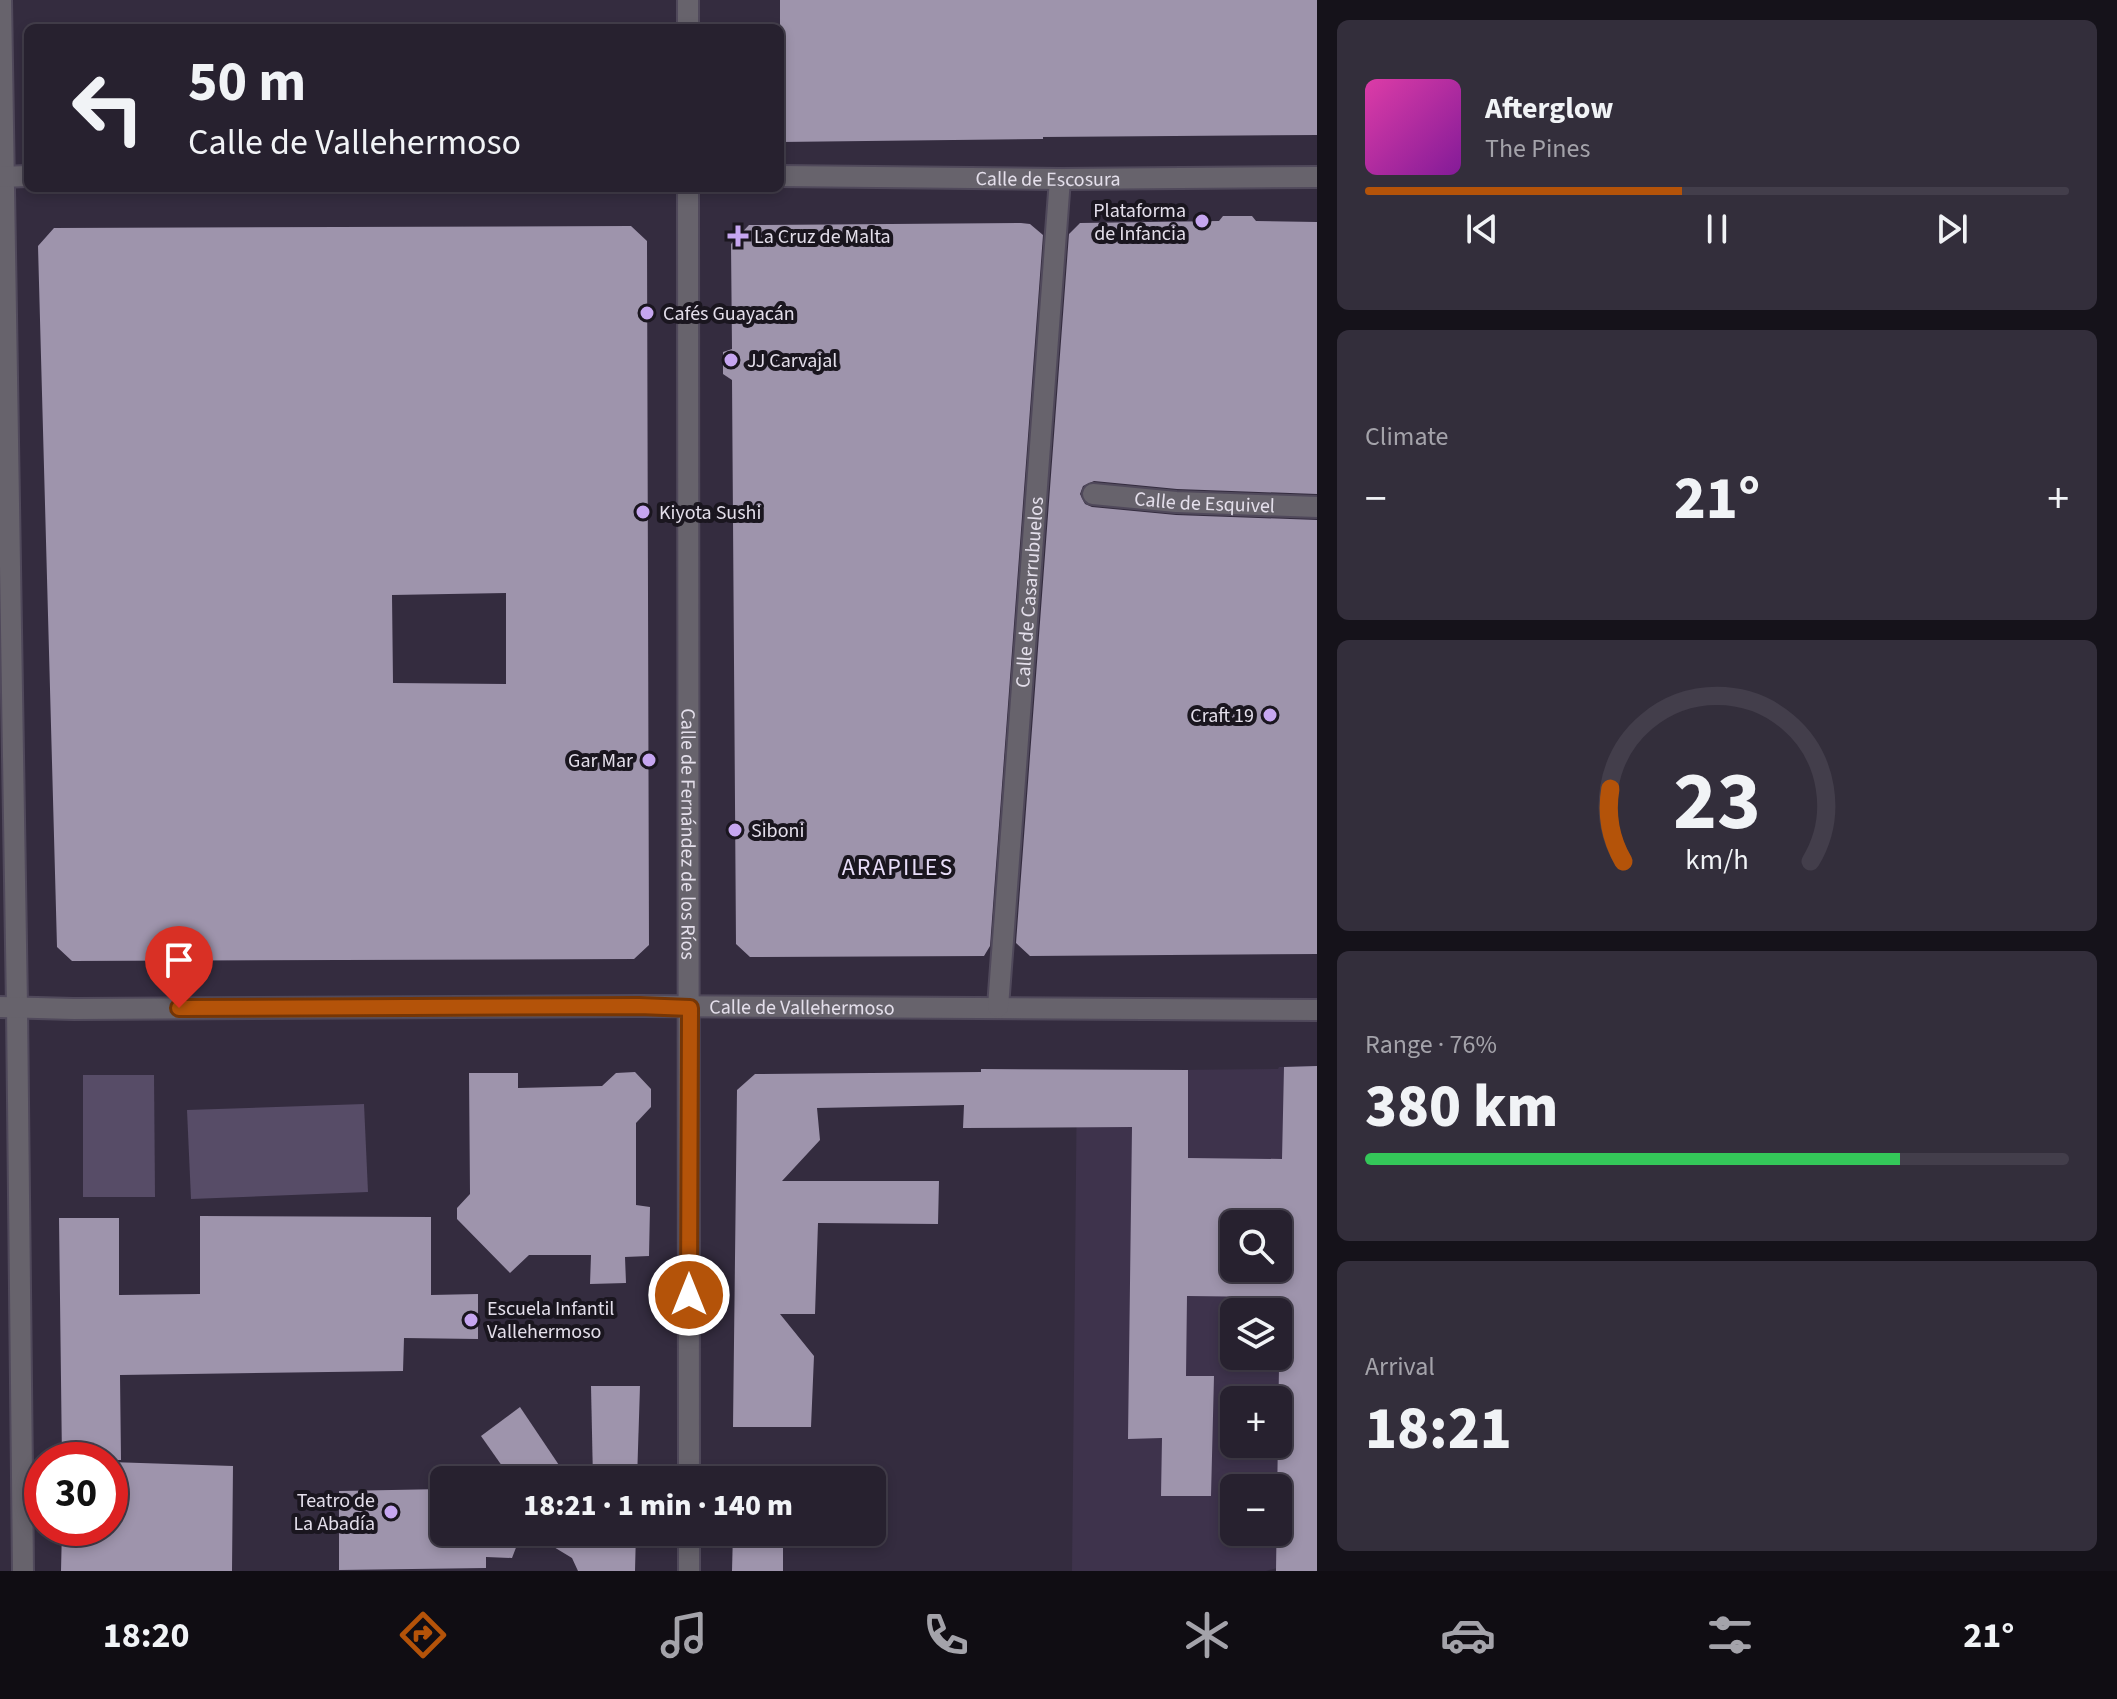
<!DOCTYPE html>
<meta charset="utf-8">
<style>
:root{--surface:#27212f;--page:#332e3b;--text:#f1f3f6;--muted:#a4a3aa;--line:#433e4b;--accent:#b45309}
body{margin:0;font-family:"Source Sans 3",sans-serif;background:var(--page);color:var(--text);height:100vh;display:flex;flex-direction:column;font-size:30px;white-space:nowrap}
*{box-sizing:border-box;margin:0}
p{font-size:26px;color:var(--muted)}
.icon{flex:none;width:44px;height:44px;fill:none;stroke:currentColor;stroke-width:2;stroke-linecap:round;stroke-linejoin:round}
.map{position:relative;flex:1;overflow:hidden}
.drawer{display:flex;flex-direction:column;gap:20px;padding:20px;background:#15121a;width:800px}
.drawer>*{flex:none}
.banner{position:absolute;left:24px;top:24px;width:760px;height:168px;border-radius:12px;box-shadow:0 4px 12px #0003,0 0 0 2px var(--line);background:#27212f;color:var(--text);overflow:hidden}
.buttons{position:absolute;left:1220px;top:1210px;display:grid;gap:16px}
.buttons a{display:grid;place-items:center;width:72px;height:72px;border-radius:12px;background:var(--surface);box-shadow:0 4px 12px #0003,0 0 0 2px var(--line);font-size:40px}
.speed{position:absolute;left:24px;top:1442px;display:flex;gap:16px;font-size:40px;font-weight:700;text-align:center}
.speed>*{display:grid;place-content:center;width:104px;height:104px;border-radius:50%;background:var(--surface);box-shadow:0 4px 12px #0003,0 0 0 2px var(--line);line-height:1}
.speed .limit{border:12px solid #d22;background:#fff;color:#111}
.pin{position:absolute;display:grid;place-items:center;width:68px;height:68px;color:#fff;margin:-82px -34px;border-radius:50% 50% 50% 0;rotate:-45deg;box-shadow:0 0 8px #0007}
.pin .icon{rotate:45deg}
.me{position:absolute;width:88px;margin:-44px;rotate:0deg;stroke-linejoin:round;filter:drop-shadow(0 0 6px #0008)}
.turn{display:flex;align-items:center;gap:28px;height:168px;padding:0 32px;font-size:36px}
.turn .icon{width:104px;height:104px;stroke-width:2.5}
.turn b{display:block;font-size:56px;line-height:68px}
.big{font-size:60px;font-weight:800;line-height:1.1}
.drawer .card{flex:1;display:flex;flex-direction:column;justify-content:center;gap:12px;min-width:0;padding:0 28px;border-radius:12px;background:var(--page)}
.drawer .dial{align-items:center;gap:0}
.dial svg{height:208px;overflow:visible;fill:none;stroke:var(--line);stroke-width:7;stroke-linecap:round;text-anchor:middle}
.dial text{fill:var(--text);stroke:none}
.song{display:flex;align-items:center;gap:24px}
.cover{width:96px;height:96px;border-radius:12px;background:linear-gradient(135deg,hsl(320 70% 55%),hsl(290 70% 35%))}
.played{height:8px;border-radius:4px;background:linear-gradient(90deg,var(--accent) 45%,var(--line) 45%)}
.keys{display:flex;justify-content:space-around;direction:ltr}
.heat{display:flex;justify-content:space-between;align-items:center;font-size:44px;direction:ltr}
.charge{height:12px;border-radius:6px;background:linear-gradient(90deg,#34c759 76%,var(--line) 0)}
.trip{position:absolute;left:430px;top:1466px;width:456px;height:80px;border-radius:12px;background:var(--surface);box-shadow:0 4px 12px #0003,0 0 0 2px var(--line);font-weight:800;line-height:80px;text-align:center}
.menu{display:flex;height:128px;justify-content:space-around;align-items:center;background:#100d13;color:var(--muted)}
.menu .icon{width:56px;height:56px}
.menu .selected{color:var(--accent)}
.menu b{font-size:36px;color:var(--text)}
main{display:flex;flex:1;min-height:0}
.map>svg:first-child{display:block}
.built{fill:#3e334c;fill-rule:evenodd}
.green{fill:#574c67}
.building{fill:#9e94ac;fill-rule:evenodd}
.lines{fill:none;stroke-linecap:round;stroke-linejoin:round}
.minor-casing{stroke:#50495b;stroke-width:24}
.minor{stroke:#67636c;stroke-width:20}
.route-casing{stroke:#753606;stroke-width:20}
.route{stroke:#b45309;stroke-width:14}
.poi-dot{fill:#c6a6f0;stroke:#1a161f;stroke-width:3}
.labels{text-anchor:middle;stroke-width:8;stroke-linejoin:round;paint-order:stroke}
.street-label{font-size:20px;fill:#e4dfeb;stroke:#1a161f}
.poi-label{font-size:20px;fill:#e4dfeb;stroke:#1a161f;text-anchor:start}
.quarter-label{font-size:24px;letter-spacing:2px;fill:#e8ddf9;stroke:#1a161f}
</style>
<main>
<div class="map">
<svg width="1317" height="1571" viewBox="0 0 1317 1571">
<rect width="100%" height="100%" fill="#342c3f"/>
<path class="built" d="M1317 1066V1557L1266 1571H1072L1077 1071 1278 1069 1279 1067ZM1234 1224H1278V1268H1234ZM1234 1312H1278V1356H1234ZM1234 1400H1278V1444H1234ZM1234 1488H1278V1532H1234Z"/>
<g class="green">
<polygon points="83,1075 154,1075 155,1197 83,1197"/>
<polygon points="364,1104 368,1192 191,1199 187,1110"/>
</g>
<g class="building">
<polygon points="780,0 1317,0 1317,135 1043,137 1043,139 780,142"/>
<polygon points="1223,216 1252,216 1256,221 1317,222 1317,494 1177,489 1094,481 1083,486 1080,494 1085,504 1092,507 1176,515 1317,520 1317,954 1030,956 1016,943 1069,234 1080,223 1219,221"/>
<polygon points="1021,223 1030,224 1043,235 990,946 984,956 750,957 736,944 732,380 723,374 723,352 732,349 731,244 749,225"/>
<path d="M631 226 647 241 649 945 634 959 72 961 57 947 38 246 54 228ZM506 593V684L393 683 392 595Z"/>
<path d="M1317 1066V1571H1276L1280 1297 1187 1296 1186 1376H1214L1211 1496H1161L1162 1438 1128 1439 1132 1127 963 1128 964 1105 817 1108 820 1140 782 1181H939L938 1224 818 1223 815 1314H780L814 1356 811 1427H733L737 1090 755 1074 981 1072V1069L1188 1070V1158L1282 1159 1284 1067ZM1234 1224H1278V1268H1234Z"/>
<polygon points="635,1072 651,1089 651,1107 636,1123 636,1205 650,1207 649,1256 625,1257 626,1283 590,1284 591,1255 529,1255 510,1273 457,1219 457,1208 470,1194 469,1073 518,1073 518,1088 602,1086 616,1073"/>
<polygon points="200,1216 431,1217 431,1295 478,1294 478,1339 404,1338 403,1371 120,1375 121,1460 62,1460 59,1218 119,1218 119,1295 200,1294"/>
<polygon points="591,1386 640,1386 637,1480 593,1480"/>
<polygon points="520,1407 569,1480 512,1480 481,1436"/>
<polygon points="110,1462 233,1466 232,1571 61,1571 62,1528 110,1528"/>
<polygon points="444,1489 444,1532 522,1532 512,1558 486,1557 486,1568 339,1570 339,1491"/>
<polygon points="529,1532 636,1532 635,1571 578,1571 572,1558"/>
<polygon points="733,1532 783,1532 783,1571 732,1571"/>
</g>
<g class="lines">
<g class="minor-casing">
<g id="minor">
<polyline points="1,0 17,1007 23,1571"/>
<polyline points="688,0 688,28"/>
<path id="s1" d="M780 176 1060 179 1317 177"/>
<polyline points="0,177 28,176"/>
<path id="s2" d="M688 188 689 1480"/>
<path id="s3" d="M1093 494 1176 502 1317 507"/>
<path id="s4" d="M0 1007 74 1009 639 1006 1317 1010"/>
<path id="s5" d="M998 1007 1060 179"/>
<polyline points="689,1571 689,1532"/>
</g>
</g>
<use href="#minor" class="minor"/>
</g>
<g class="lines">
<g class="route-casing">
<polyline id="route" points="179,1008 639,1006 690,1008 689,1295"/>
</g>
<use href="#route" class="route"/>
</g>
<g class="poi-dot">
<circle cx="1202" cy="221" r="8"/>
<path d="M734 224h8v8h8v8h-8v8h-8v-8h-8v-8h8z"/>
<circle cx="647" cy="313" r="8"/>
<circle cx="731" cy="360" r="8"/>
<circle cx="643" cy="512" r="8"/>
<circle cx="1270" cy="715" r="8"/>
<circle cx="649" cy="760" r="8"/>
<circle cx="735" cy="830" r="8"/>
<circle cx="471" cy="1320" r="8"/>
<circle cx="391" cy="1512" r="8"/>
</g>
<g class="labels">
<g class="street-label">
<text dy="7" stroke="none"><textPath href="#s1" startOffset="268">Calle de Escosura</textPath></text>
<text dy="7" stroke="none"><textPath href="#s3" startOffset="112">Calle de Esquivel</textPath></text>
<text dy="7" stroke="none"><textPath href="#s5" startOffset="416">Calle de Casarrubuelos</textPath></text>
<text dy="7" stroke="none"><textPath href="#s2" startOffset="646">Calle de Fernández de los Ríos</textPath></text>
<text dy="7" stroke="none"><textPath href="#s4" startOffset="802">Calle de Vallehermoso</textPath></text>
</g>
<g class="poi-label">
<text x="1186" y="217" text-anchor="end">Plataforma<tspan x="1186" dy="23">de Infancia</tspan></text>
<text x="754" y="243">La Cruz de Malta</text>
<text x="663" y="320">Cafés Guayacán</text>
<text x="747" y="367">JJ Carvajal</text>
<text x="659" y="519">Kiyota Sushi</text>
<text x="1254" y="722" text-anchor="end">Craft 19</text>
<text x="633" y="767" text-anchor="end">Gar Mar</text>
<text x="751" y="837">Siboni</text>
<text x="487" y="1315">Escuela Infantil<tspan x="487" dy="23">Vallehermoso</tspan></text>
<text x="375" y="1507" text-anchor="end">Teatro de<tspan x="375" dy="23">La Abadía</tspan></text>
</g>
<g class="quarter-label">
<text x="898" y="875">ARAPILES</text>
</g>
</g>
</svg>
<div class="buttons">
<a><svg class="icon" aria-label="search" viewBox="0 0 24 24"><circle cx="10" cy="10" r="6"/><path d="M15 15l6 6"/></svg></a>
<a><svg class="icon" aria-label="layers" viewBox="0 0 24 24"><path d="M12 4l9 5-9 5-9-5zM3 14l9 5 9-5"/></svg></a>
<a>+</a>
<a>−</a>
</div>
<div class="speed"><div class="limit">30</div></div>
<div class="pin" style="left:179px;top:1008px;background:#d93025"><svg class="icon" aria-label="arrive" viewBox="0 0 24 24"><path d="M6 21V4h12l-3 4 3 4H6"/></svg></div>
<svg class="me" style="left:689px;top:1295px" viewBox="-20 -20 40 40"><circle r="17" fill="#b45309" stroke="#fff" stroke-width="3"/><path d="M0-11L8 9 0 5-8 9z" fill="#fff"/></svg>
<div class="trip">18:21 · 1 min · 140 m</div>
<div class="banner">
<div class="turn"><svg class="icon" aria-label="left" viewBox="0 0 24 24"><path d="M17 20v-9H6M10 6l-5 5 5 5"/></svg><div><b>50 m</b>Calle de Vallehermoso</div></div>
</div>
</div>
<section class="drawer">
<div class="card">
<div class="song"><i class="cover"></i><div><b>Afterglow</b><p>The Pines</p></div></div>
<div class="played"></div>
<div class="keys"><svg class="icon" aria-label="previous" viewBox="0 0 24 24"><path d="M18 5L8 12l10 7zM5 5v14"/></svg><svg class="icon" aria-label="pause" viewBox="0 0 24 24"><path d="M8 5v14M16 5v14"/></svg><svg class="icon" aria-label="next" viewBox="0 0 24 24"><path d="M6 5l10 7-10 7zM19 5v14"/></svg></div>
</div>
<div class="card"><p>Climate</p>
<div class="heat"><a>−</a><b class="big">21°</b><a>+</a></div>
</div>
<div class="card dial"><svg viewBox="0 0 100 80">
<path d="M14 69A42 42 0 1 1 86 69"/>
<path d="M14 69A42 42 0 0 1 9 41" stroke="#b45309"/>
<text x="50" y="56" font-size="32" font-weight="700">23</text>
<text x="50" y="72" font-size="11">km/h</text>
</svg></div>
<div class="card"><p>Range · 76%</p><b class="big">380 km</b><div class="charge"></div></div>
<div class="card"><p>Arrival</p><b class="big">18:21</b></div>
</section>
</main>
<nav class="menu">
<b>18:20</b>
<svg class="icon selected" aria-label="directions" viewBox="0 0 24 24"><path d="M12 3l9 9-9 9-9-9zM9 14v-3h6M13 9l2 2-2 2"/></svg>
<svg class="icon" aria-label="music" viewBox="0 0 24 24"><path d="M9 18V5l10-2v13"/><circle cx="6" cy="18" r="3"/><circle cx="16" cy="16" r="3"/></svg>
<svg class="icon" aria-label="phone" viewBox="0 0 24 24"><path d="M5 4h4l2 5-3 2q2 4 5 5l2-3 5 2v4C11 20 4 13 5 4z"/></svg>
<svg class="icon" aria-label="climate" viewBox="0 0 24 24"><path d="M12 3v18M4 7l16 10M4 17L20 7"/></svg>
<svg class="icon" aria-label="car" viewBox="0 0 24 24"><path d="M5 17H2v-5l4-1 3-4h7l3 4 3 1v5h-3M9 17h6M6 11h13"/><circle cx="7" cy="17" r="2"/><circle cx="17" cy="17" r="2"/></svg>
<svg class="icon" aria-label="filters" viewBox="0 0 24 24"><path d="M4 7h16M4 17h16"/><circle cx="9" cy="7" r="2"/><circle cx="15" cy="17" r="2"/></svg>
<b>21°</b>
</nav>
